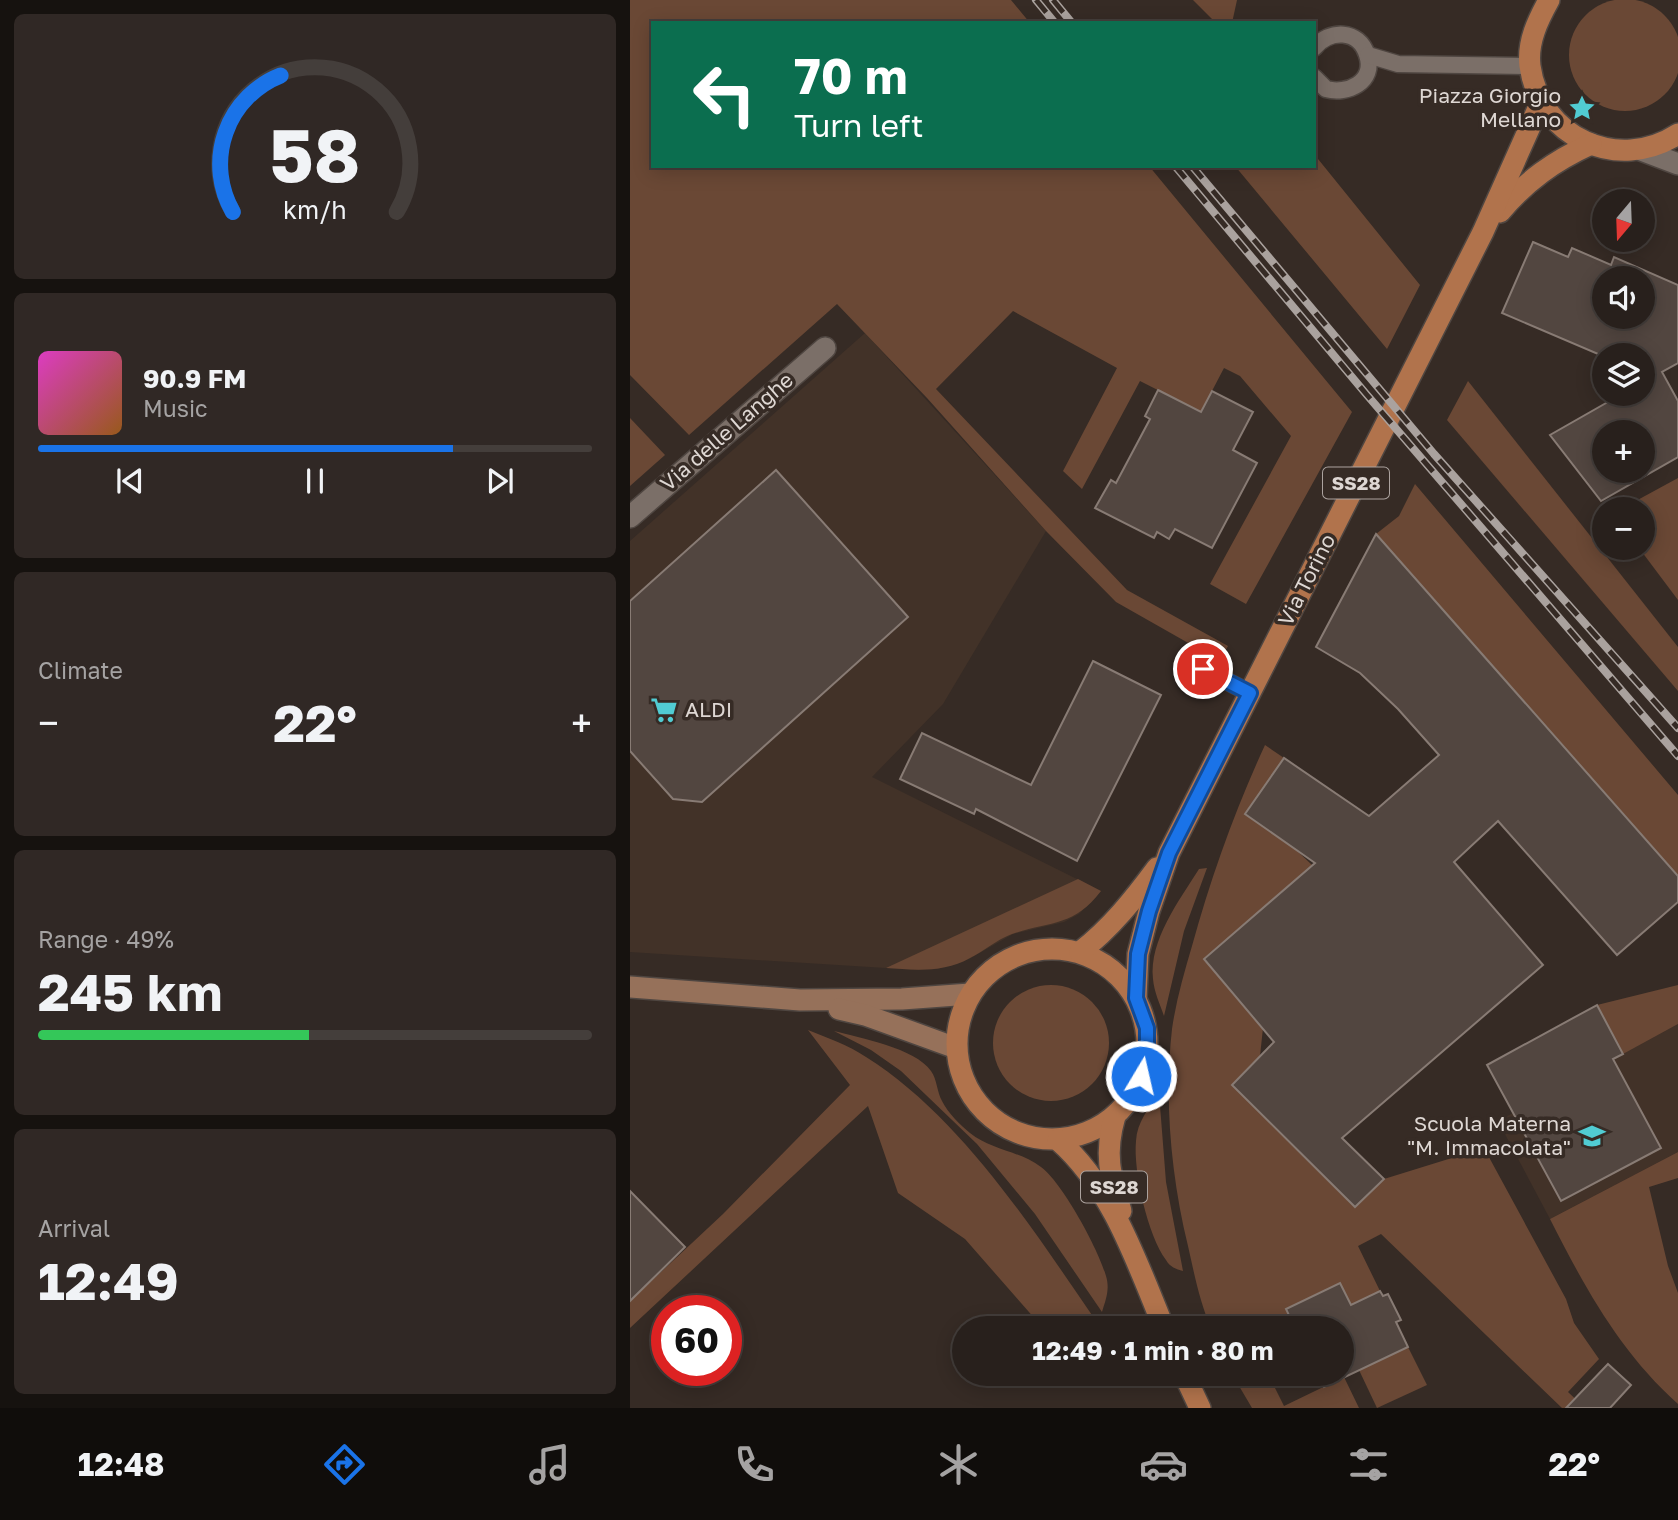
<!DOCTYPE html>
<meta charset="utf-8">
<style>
:root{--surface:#28201c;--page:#302825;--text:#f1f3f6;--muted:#a5a3a3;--line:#443e3b;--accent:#1a73e8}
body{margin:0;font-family:"Golos Text",sans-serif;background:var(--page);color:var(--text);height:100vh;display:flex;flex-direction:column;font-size:26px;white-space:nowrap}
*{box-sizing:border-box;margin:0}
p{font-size:23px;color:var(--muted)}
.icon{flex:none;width:38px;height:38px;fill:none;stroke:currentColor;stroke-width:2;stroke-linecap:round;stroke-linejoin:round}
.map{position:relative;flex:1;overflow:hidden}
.drawer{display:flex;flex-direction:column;gap:14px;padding:14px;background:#16120f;width:630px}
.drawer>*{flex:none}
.guide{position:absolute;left:21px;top:21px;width:665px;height:147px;border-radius:0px;box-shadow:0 4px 18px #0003,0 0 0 2px var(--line);background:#0b6e4f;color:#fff;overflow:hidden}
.needle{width:46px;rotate:199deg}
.controls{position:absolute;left:962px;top:189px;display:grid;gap:14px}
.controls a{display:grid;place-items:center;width:63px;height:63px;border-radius:50%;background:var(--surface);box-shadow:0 4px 18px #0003,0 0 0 2px var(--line);font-size:35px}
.speed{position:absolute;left:21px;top:1295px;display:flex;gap:14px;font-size:35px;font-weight:700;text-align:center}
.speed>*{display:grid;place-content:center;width:91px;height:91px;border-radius:50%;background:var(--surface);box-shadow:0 4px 18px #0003,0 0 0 2px var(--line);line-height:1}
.speed .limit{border:10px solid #d22;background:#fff;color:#111}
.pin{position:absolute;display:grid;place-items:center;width:60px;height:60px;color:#fff;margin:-30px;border:4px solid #fff;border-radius:50%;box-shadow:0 2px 7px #0007}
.me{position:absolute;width:77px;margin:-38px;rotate:9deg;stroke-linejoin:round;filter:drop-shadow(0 0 5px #0008)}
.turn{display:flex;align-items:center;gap:24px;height:147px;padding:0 28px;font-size:32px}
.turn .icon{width:91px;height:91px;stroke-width:2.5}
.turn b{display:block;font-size:49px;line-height:60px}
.big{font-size:52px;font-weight:700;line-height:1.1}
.drawer .widget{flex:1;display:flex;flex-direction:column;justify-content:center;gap:10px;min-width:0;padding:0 24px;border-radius:10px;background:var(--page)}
.drawer .dial{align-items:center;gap:0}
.dial svg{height:182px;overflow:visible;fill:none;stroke:var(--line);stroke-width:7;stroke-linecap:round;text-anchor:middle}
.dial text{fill:var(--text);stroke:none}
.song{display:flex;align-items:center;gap:21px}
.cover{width:84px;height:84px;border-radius:10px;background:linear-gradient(135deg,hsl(310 70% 55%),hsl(30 70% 35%))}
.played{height:7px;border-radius:4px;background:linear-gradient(90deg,var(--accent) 75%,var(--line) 75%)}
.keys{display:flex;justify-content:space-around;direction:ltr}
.heat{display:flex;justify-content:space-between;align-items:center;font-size:38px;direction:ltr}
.charge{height:10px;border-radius:5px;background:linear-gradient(90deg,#34c759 49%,var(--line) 0)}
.trip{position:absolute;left:322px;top:1316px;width:402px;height:70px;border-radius:35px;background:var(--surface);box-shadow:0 4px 18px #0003,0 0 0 2px var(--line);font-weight:700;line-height:70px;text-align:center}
.tab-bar{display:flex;height:112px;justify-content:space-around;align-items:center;background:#100d0b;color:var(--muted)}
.tab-bar .icon{width:49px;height:49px}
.tab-bar .current{color:var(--accent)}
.tab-bar b{font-size:32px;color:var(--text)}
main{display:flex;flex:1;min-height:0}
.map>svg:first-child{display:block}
.built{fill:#423228}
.green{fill:#6a4835}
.building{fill:#524640;stroke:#887b74;stroke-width:2;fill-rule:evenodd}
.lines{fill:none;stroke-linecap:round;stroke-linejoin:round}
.service-casing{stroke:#4f4641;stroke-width:19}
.minor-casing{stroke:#4f4641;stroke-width:24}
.tertiary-casing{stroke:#4f4641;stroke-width:24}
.secondary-casing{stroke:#4f4641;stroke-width:24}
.primary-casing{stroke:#4f4641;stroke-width:24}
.service{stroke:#7b6f68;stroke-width:16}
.minor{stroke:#7b6f68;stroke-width:21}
.tertiary{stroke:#7b6f68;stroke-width:21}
.secondary{stroke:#96715a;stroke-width:21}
.primary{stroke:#b1734c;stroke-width:21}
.rail-casing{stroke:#aaa29e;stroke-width:8}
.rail{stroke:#362b25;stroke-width:5;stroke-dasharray:16;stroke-linecap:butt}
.route-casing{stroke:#114b97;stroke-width:18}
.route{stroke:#1a73e8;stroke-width:12}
.labels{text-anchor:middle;stroke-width:7;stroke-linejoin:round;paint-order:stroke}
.shield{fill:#362b25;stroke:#aca39f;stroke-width:2}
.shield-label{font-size:19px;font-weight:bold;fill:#ded7d3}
.poi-label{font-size:21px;fill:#ded7d3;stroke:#362b25;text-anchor:end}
.street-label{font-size:21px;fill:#ded7d3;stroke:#362b25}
</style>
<main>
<section class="drawer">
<div class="widget dial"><svg viewBox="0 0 100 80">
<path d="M14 69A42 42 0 1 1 86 69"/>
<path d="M14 69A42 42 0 0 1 35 9" stroke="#1a73e8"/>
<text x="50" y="56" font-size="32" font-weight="700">58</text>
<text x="50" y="72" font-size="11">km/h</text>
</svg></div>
<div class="widget">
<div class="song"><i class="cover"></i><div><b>90.9 FM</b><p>Music</p></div></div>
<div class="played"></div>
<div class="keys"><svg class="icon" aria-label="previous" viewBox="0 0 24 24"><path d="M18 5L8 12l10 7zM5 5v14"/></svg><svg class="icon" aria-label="pause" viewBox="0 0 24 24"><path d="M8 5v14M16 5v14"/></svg><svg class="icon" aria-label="next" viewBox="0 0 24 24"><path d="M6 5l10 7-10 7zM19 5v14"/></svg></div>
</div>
<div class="widget"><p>Climate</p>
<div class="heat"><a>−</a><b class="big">22°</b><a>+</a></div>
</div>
<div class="widget"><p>Range · 49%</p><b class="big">245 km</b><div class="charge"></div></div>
<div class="widget"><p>Arrival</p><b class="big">12:49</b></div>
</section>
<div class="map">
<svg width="1048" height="1408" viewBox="0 0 1048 1408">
<rect width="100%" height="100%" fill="#362b25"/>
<g class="built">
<polygon points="235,333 416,531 313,704 242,777 471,891 449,914 434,922 383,934 339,959 307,969 288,970 0,952 0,541"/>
<polygon points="1048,1024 1048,1152 920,1219 868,1121"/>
</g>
<g class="green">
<circle cx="995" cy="55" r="56"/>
<polygon points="0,0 381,0 400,23 23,23 23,166 519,166 722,412 616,604 580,584 661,436 610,376 594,368 571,412 510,381 452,489 433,471 487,368 383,311 306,389 497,590 598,646 590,661 486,602 416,531 297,398 207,304 59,435 0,375"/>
<polygon points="563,0 607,0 602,23 586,23"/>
<polygon points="684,154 790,285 757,349 605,166 684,166"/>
<polygon points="838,381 1048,647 1048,691 817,420"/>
<polygon points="0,418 35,455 0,486"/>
<polygon points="1048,478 1048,600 1009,548 1013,548 1013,509 991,509"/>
<polygon points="785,484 1048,795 1048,876 746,534 769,516"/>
<path d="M635 745 654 758 615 814 664 848 682 865 574 959 633 1028 630 1056 602 1085 725 1207 754 1179 854 1148 936 1299 944 1323 969 1359 938 1392 955 1408H932L751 1234 728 1246 750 1291 721 1305 710 1283 656 1309 665 1328H581C570 1303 564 1273 558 1246 541 1176 534 1100 542 1029 546 1001 554 973 562 946 581 877 605 810 635 745Z"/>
<path d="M577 868 554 931 534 1016C530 1004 524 992 523 979 519 940 549 901 569 869Z"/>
<path d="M448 879 471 891C444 927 420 921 382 934 366 940 354 951 340 958 314 973 284 970 256 968Z"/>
<polygon points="1048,985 1048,1024 993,1054 967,1005"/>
<circle cx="421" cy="1043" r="58"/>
<path d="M178 1030C198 1038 218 1045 236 1057 330 1116 402 1228 464 1318L452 1328H413L335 1239 268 1193 238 1106 0 1328V1301L93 1214 220 1085Z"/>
<path d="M204 1031C230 1038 285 1048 301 1071 307 1079 307 1092 312 1101 318 1113 330 1125 340 1133 361 1150 390 1151 411 1167 432 1182 469 1250 476 1276 480 1289 476 1299 472 1312L405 1214 347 1144 271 1071 241 1050Z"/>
<path d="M529 1093 536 1182 553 1271C546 1269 540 1267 536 1260 518 1236 503 1171 506 1141 507 1122 519 1108 529 1093Z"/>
<path d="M1048 1152V1178L1019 1187 1038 1266 1048 1293V1404C990 1352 955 1288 920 1219Z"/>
<polygon points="778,1347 797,1385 747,1408 729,1370"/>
<polygon points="602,1374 638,1374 654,1406 714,1377 729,1408 622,1408"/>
</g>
<g class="building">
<path d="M903 242 938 257 942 248 981 265 984 257 1048 285V363L1032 372 1048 401V457L971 501 920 435 992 394H1013V355L975 357 872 313ZM975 278H1013V317H975ZM975 432H1013V471H975Z"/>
<polygon points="528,390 571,412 582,391 623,412 603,450 627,463 582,548 545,529 539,539 527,532 524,538 465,508 481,480 486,483 520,419 515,416"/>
<polygon points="146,470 278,617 72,802 43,799 0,751 0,601"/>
<polygon points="746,534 1048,876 1048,902 987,955 868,821 824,862 913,965 712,1138 754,1179 725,1207 602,1085 644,1042 574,959 685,863 615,814 654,758 739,816 809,755 768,709 730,673 686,647"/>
<polygon points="463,661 531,695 447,861 346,809 344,814 270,779 292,733 401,785"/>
<polygon points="967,1005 993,1054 983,1059 1031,1148 931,1201 857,1065"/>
<polygon points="0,1191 55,1247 0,1301"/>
<polygon points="710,1283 721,1305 750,1291 753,1296 758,1294 771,1320 766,1322 778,1347 694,1387 688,1374 712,1374 712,1328 665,1328 656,1309"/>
<polygon points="978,1364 1001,1385 980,1408 936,1408"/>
</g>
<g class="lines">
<g class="service-casing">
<g id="service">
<path d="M684 48C699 29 729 29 737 55 746 82 717 95 696 89L684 77"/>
<polyline points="738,55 768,64 900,66"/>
<polyline points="573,669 620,693"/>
</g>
</g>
<g class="minor-casing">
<polyline id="minor" points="0,517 195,348"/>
</g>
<g class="tertiary-casing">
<polyline id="tertiary" points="1011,150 1048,164"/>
</g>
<g class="secondary-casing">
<g id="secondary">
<polyline points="0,987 170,1000 272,999 340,994"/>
<polyline points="209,1009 235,1015 326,1048"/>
</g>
</g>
<g class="primary-casing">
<g id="primary">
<path d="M919 0C908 20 897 42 900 66 910 138 988 173 1048 134"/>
<path d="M870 212C896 181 924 161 961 144"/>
<circle cx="422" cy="1044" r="95"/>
<path d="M450 952C481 928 504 899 527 868"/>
<polyline points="506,998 508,954 519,911 539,853 853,232 911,102"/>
<path d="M485 1116C474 1154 480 1174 491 1211"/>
<path d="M428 1140C482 1187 507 1263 534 1328"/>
<polyline points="554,1374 570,1408"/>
</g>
</g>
<use href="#service" class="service"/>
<use href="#minor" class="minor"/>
<use href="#tertiary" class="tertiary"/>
<use href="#secondary" class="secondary"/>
<use href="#primary" class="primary"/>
<g class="rail-casing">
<g id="rail">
<polyline points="406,0 425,23"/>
<polyline points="423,0 442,23"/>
<polyline points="545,166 737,395 1048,756"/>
<polyline points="562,166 804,454 1048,728"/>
</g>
</g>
<use href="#rail" class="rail"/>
</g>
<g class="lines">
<g class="route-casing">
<polyline id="route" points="511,1076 517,1061 517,1028 506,998 508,954 519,911 539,853 620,693 573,669"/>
</g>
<use href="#route" class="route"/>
</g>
<defs>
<g id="sight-bare" transform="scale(2.1)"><path d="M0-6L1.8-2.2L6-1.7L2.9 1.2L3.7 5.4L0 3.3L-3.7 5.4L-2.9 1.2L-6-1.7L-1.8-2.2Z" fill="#51ccd3" stroke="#362b25" stroke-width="2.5" paint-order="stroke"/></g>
<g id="supermarket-bare" transform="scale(2.1)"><path d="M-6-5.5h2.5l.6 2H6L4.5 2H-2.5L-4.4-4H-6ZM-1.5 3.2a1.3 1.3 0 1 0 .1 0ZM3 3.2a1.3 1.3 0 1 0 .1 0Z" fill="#51ccd3" stroke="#362b25" stroke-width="2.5" paint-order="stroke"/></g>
<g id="school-bare" transform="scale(2.1)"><path d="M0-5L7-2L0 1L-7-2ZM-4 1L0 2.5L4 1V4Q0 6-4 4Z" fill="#51ccd3" stroke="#362b25" stroke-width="2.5" paint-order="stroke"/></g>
</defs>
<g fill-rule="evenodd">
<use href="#sight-bare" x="952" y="108"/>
<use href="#supermarket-bare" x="34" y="710"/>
<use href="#school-bare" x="962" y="1136"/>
</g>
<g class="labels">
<g class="shield">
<rect x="693" y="467.5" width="66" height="31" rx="5"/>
<rect x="451" y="1171.5" width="66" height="31" rx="5"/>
</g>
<g class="shield-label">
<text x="726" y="490">SS28</text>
<text x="484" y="1194">SS28</text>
</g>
<g class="poi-label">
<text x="931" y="103">Piazza Giorgio<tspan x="931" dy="24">Mellano</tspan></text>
<text x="55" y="717" text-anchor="start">ALDI</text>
<text x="941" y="1131">Scuola Materna<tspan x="941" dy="24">"M. Immacolata"</tspan></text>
</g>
<g class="street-label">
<text transform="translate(97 432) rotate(-41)" y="7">Via delle Langhe</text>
<text transform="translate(677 580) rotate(-63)" y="7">Via Torino</text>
</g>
</g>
</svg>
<div class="controls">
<a><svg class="needle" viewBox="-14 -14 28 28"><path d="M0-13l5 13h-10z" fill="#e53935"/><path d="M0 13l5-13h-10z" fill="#a5a3a3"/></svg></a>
<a><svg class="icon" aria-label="sound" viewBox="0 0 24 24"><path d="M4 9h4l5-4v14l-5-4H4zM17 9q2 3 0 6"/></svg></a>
<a><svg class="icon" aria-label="layers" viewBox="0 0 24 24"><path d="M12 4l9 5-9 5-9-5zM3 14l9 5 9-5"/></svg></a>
<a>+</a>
<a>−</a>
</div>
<div class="speed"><div class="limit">60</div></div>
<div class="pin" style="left:573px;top:669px;background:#d93025"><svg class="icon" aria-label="arrive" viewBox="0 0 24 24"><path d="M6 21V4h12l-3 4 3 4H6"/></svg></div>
<svg class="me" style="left:511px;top:1076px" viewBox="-20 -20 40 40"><circle r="17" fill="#1a73e8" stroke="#fff" stroke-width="3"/><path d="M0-11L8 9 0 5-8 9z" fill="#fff"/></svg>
<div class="trip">12:49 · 1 min · 80 m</div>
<div class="guide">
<div class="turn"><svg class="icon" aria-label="left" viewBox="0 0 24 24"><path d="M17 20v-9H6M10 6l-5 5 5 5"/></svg><div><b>70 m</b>Turn left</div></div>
</div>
</div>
</main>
<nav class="tab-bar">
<b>12:48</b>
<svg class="icon current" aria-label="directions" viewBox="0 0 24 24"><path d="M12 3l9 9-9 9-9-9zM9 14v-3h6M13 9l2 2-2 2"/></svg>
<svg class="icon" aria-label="music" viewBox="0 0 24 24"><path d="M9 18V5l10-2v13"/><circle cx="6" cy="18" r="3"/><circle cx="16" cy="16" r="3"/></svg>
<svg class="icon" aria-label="phone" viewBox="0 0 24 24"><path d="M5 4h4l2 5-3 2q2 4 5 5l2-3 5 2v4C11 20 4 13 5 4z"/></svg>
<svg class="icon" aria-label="climate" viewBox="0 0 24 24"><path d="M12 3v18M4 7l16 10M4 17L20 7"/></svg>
<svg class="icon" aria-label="car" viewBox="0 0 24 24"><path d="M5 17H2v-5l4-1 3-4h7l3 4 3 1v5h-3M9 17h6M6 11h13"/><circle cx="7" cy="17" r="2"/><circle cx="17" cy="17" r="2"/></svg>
<svg class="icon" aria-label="filters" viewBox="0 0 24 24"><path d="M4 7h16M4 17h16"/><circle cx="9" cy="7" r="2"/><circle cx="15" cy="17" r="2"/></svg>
<b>22°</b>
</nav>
